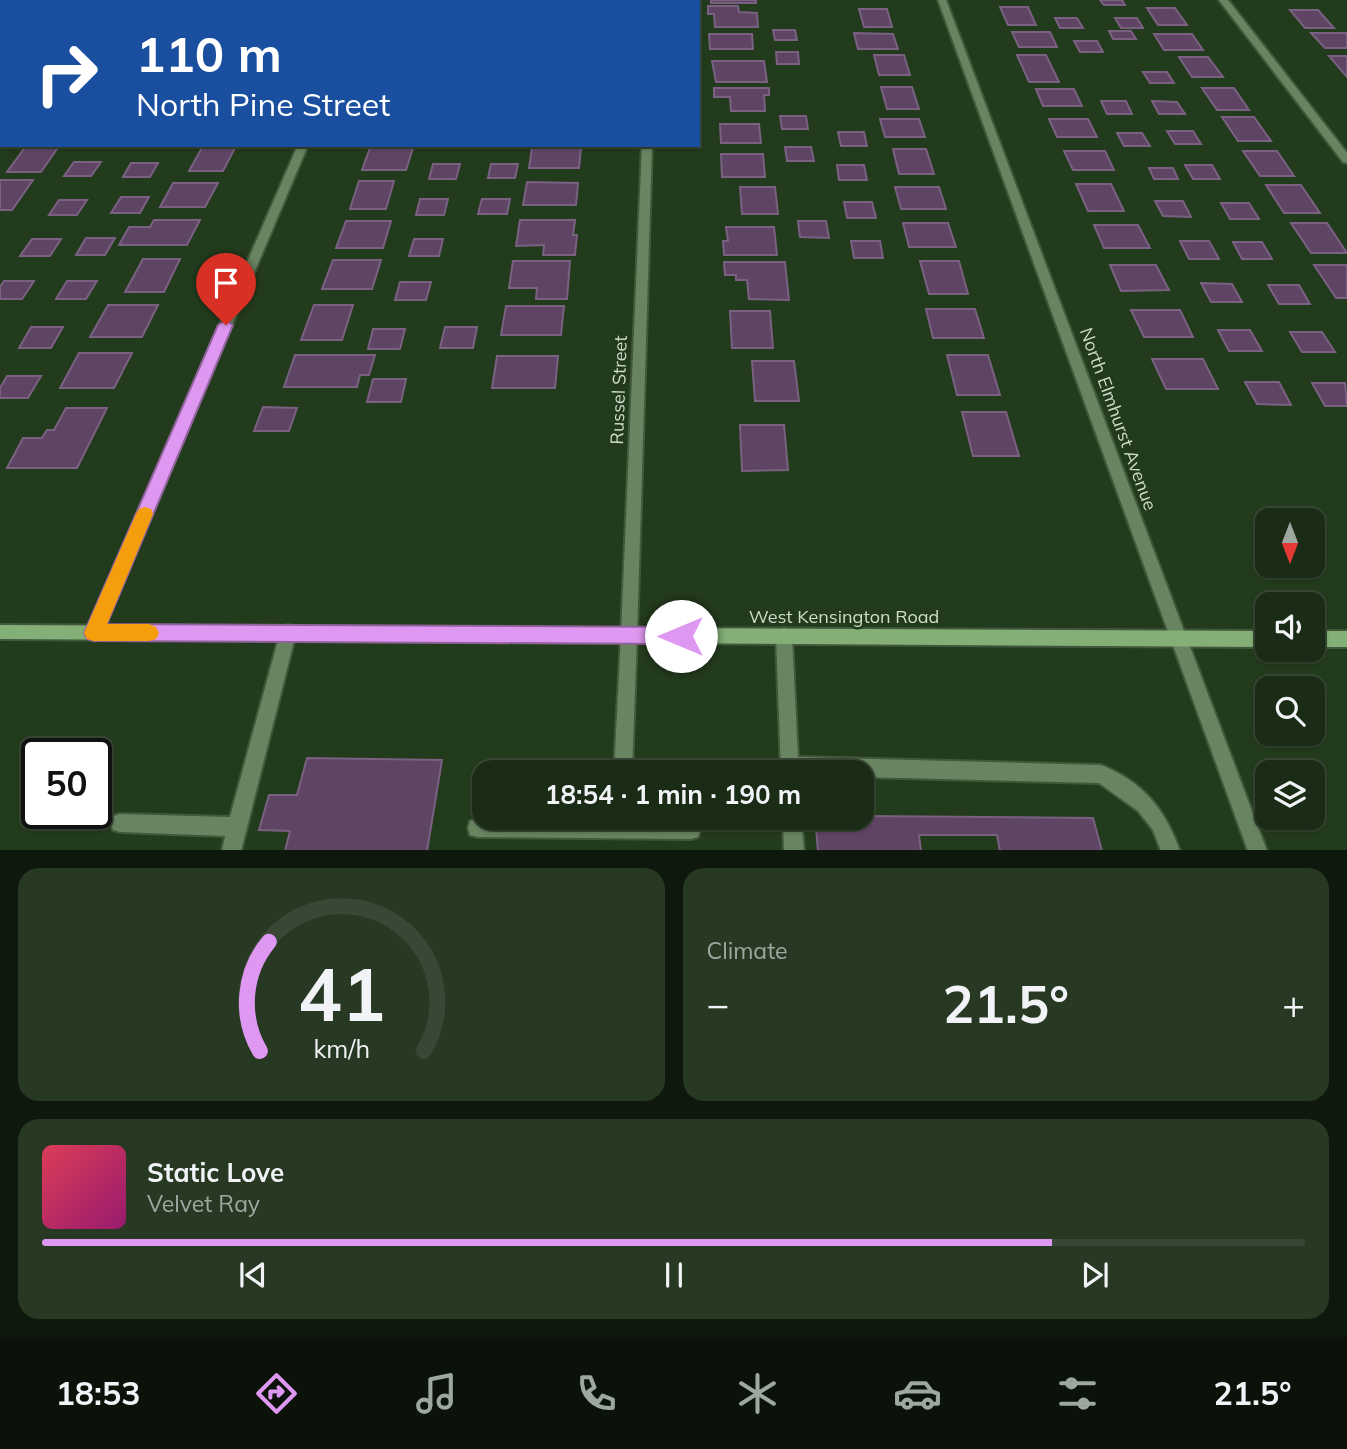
<!DOCTYPE html>
<meta charset="utf-8">
<style>
:root{--surface:#1a2c16;--page:#273823;--text:#f1f3f6;--muted:#9fa7a1;--line:#384835;--accent:#df98f1}
body{margin:0;font-family:Mulish,sans-serif;background:var(--page);color:var(--text);height:100vh;display:flex;flex-direction:column;font-size:26px;white-space:nowrap}
*{box-sizing:border-box;margin:0}
p{font-size:23px;color:var(--muted)}
.icon{flex:none;width:38px;height:38px;fill:none;stroke:currentColor;stroke-width:2;stroke-linecap:round;stroke-linejoin:round}
.map{position:relative;height:850px;overflow:hidden}
.drawer{display:flex;flex-direction:column;gap:18px;padding:18px;background:#0e180c;flex:1}
.drawer>*{flex:none}
.guide{position:absolute;left:0px;top:0px;width:700px;height:147px;box-shadow:0 2px 5px #0004,0 0 0 2px var(--line);background:#1a4fa0;color:#fff;overflow:hidden}
.needle{width:46px;rotate:180deg}
.tools{position:absolute;left:1255px;top:508px;display:grid;gap:14px}
.tools a{display:grid;place-items:center;width:70px;height:70px;border-radius:14px;background:var(--surface);box-shadow:0 2px 5px #0004,0 0 0 2px var(--line);font-size:35px}
.speed{position:absolute;left:21px;top:738px;display:flex;gap:14px;font-size:35px;font-weight:700;text-align:center}
.speed>*{display:grid;place-content:center;width:91px;height:91px;border-radius:50%;background:var(--surface);box-shadow:0 2px 5px #0004,0 0 0 2px var(--line);line-height:1}
.speed .limit{border:4px solid #111;border-radius:10px;background:#fff;color:#111}
.pin{position:absolute;display:grid;place-items:center;width:60px;height:60px;color:#fff;margin:-72px -30px;border-radius:50% 50% 50% 0;rotate:-45deg;box-shadow:0 0 7px #0007}
.pin .icon{rotate:45deg}
.me{position:absolute;width:77px;margin:-38px;rotate:270deg;stroke-linejoin:round;filter:drop-shadow(0 0 5px #0008)}
.turn{display:flex;align-items:center;gap:24px;height:147px;padding:0 21px;font-size:32px}
.turn .icon{width:91px;height:91px;stroke-width:2.5}
.turn b{display:block;font-size:49px;line-height:60px}
.big{font-size:52px;font-weight:700;line-height:1.1}
.drawer .tile{flex:1;display:flex;flex-direction:column;justify-content:center;gap:10px;min-width:0;padding:0 24px;border-radius:21px;background:var(--page)}
.drawer .dial{align-items:center;gap:0}
.dial svg{height:182px;overflow:visible;fill:none;stroke:var(--line);stroke-width:7;stroke-linecap:round;text-anchor:middle}
.dial text{fill:var(--text);stroke:none}
.song{display:flex;align-items:center;gap:21px}
.cover{width:84px;height:84px;border-radius:10px;background:linear-gradient(135deg,hsl(350 70% 55%),hsl(320 70% 35%))}
.played{height:7px;border-radius:4px;background:linear-gradient(90deg,var(--accent) 80%,var(--line) 80%)}
.keys{display:flex;justify-content:space-around;direction:ltr}
.heat{display:flex;justify-content:space-between;align-items:center;font-size:38px;direction:ltr}
.drawer .tiles{flex:1;display:grid;gap:18px;grid-template-columns:1fr 1fr}
.tile:last-child{grid-column:span 2}
.trip{position:absolute;left:472px;top:760px;width:402px;height:70px;border-radius:21px;background:var(--surface);box-shadow:0 2px 5px #0004,0 0 0 2px var(--line);font-weight:700;line-height:70px;text-align:center}
.dock{display:flex;height:112px;justify-content:space-around;align-items:center;background:#0a1209;color:var(--muted)}
.dock .icon{width:49px;height:49px}
.dock .selected{color:var(--accent)}
.dock b{font-size:32px;color:var(--text)}
.map>svg:first-child{display:block}
.building{fill:#5e4564;stroke:#7a6081;stroke-width:2}
.lines{fill:none;stroke-linecap:round;stroke-linejoin:round}
.lane-casing{stroke:#42583c;stroke-width:4}
.street-casing{stroke:#42583c;stroke-width:4}
.secondary-casing{stroke:#42583c;stroke-width:4}
.lane{fill:#688460;fill-rule:evenodd}
.street{fill:#688460;fill-rule:evenodd}
.secondary{fill:#84b077;fill-rule:evenodd}
.route{fill:#df98f1;stroke:#91639d;stroke-width:2}
.slow{fill:#f59e0b}
.labels{text-anchor:middle;stroke-width:5;stroke-linejoin:round;paint-order:stroke}
.street-label{font-size:18px;fill:#ceddca;stroke:#233b1d}
</style>
<div class="map">
<svg width="1347" height="851" viewBox="0 0 1347 851">
<rect width="100%" height="100%" fill="#233b1d"/>
<g class="building">
<rect x="711" y="0" width="45" height="3"/>
<polygon points="1100,0 1122,0 1125,5 1104,5"/>
<polygon points="708,6 738,6 739,12 757,13 758,27 715,27 714,14 708,14"/>
<polygon points="1000,7 1028,7 1036,25 1008,25"/>
<polygon points="1147,8 1175,8 1187,25 1158,25"/>
<polygon points="859,9 887,9 892,27 864,27"/>
<polygon points="1290,10 1318,10 1334,28 1305,28"/>
<polygon points="1055,18 1077,18 1083,28 1060,28"/>
<polygon points="1115,18 1137,18 1143,28 1121,28"/>
<polygon points="773,30 795,30 797,40 775,40"/>
<polygon points="1109,31 1131,31 1136,39 1113,39"/>
<polygon points="1012,32 1050,32 1057,47 1019,47"/>
<polygon points="854,33 893,34 898,49 858,49"/>
<polygon points="1311,33 1347,33 1347,48 1325,48"/>
<polygon points="709,34 752,34 753,49 710,49"/>
<polygon points="1154,34 1192,34 1203,50 1164,50"/>
<polygon points="1074,41 1097,41 1103,52 1080,52"/>
<polygon points="776,52 798,52 799,64 777,64"/>
<polygon points="874,55 904,55 910,75 879,75"/>
<polygon points="1017,55 1046,55 1059,82 1029,82"/>
<polygon points="1329,56 1347,56 1347,77"/>
<polygon points="1179,57 1208,57 1223,77 1192,77"/>
<polygon points="712,61 764,61 767,82 716,82"/>
<polygon points="1143,72 1167,72 1174,83 1150,83"/>
<polygon points="881,87 912,87 919,109 887,109"/>
<polygon points="714,88 769,88 769,95 764,95 765,111 731,111 730,97 714,97"/>
<polygon points="1202,88 1234,88 1249,110 1217,110"/>
<polygon points="1036,89 1074,89 1082,106 1043,106"/>
<polygon points="1101,101 1126,101 1132,114 1107,114"/>
<polygon points="1152,101 1177,102 1185,114 1159,114"/>
<polygon points="780,116 806,116 808,129 782,129"/>
<polygon points="1222,117 1254,117 1271,141 1238,141"/>
<polygon points="880,119 919,119 925,137 885,137"/>
<polygon points="1049,119 1088,119 1097,137 1057,137"/>
<polygon points="720,124 759,124 761,143 721,143"/>
<polygon points="1167,131 1193,131 1201,144 1175,144"/>
<polygon points="838,132 864,132 867,146 841,146"/>
<polygon points="1117,133 1142,133 1150,146 1124,146"/>
<polygon points="26,146 59,146 41,172 7,172"/>
<polygon points="203,146 236,146 223,171 189,171"/>
<polygon points="785,147 811,147 814,161 787,161"/>
<polygon points="370,148 413,148 406,170 362,170"/>
<polygon points="532,148 581,148 579,168 529,168"/>
<polygon points="893,149 926,149 934,174 899,174"/>
<polygon points="1064,151 1105,151 1114,170 1073,170"/>
<polygon points="1243,151 1277,151 1294,176 1260,176"/>
<polygon points="721,154 763,154 765,177 722,177"/>
<polygon points="74,162 101,162 91,176 64,176"/>
<polygon points="131,163 158,163 150,177 123,177"/>
<polygon points="433,164 460,164 456,179 429,179"/>
<polygon points="491,164 518,164 515,178 488,178"/>
<polygon points="837,165 864,165 867,180 839,180"/>
<polygon points="1185,165 1212,165 1220,179 1193,179"/>
<polygon points="1149,168 1173,168 1178,179 1154,179"/>
<polygon points="0,180 33,180 12,210 0,210"/>
<polygon points="359,181 394,181 386,209 350,209"/>
<polygon points="527,182 578,183 576,205 523,205"/>
<polygon points="173,183 218,183 205,207 160,207"/>
<polygon points="1076,184 1111,184 1124,211 1088,211"/>
<polygon points="1266,185 1301,185 1320,213 1284,213"/>
<polygon points="740,187 775,187 778,214 742,214"/>
<polygon points="895,187 939,187 946,209 901,209"/>
<polygon points="121,197 149,197 140,213 111,213"/>
<polygon points="420,199 448,199 444,215 416,215"/>
<polygon points="482,199 510,199 507,214 478,214"/>
<polygon points="59,200 87,200 77,215 49,215"/>
<polygon points="1155,201 1183,201 1191,217 1163,216"/>
<polygon points="844,202 872,202 876,218 847,218"/>
<polygon points="1221,203 1249,203 1259,219 1230,219"/>
<polygon points="154,220 200,220 187,245 119,245 129,227 150,227"/>
<polygon points="520,220 575,220 573,235 577,235 575,255 543,255 544,245 516,246"/>
<polygon points="346,221 391,221 383,248 336,248"/>
<polygon points="798,221 826,221 829,238 800,237"/>
<polygon points="903,223 948,223 956,247 909,247"/>
<polygon points="1291,223 1327,223 1347,253 1311,253"/>
<polygon points="1094,225 1138,225 1150,248 1104,248"/>
<polygon points="726,227 774,227 777,255 724,255 723,241 728,241"/>
<polygon points="86,238 115,238 105,255 76,255"/>
<polygon points="32,239 61,239 50,256 20,256"/>
<polygon points="414,239 443,239 439,256 409,256"/>
<polygon points="851,241 880,241 883,258 854,258"/>
<polygon points="1180,241 1209,241 1219,259 1189,259"/>
<polygon points="1233,242 1262,242 1272,259 1242,259"/>
<polygon points="143,259 180,259 164,292 125,292"/>
<polygon points="333,260 381,260 372,289 322,289"/>
<polygon points="513,261 570,261 567,299 536,299 537,288 509,288"/>
<polygon points="920,261 959,261 968,294 929,294"/>
<polygon points="724,262 785,262 789,300 749,299 747,280 736,280 736,275 725,275"/>
<polygon points="1110,265 1156,265 1169,290 1121,291"/>
<polygon points="1314,265 1347,265 1347,298 1336,298"/>
<polygon points="4,281 34,281 22,299 0,299 0,287"/>
<polygon points="67,281 97,281 86,299 56,299"/>
<polygon points="400,282 431,282 426,300 395,300"/>
<polygon points="1201,283 1232,284 1242,302 1211,302"/>
<polygon points="1268,285 1299,285 1310,304 1279,304"/>
<polygon points="108,305 158,305 142,337 90,337"/>
<polygon points="314,305 353,305 342,340 301,340"/>
<polygon points="506,306 564,306 561,335 501,335"/>
<polygon points="926,309 975,309 984,338 933,338"/>
<polygon points="1131,310 1180,310 1193,337 1144,337"/>
<polygon points="730,311 770,311 773,348 732,348"/>
<polygon points="31,327 63,327 51,348 19,348"/>
<polygon points="445,327 477,327 473,348 440,348"/>
<polygon points="373,329 405,329 400,349 368,349"/>
<polygon points="1218,330 1250,330 1262,351 1229,351"/>
<polygon points="1290,332 1322,332 1335,352 1302,352"/>
<polygon points="79,353 132,353 114,388 60,388"/>
<polygon points="295,355 375,355 369,375 360,375 357,387 284,387"/>
<polygon points="947,355 988,355 1000,395 957,395"/>
<polygon points="497,356 558,356 555,388 492,388"/>
<polygon points="1152,359 1203,359 1218,389 1166,389"/>
<polygon points="752,361 794,361 799,401 755,401"/>
<polygon points="7,376 41,376 28,398 0,398 0,388"/>
<polygon points="373,379 406,379 401,402 367,402"/>
<polygon points="1245,382 1279,382 1291,405 1257,404"/>
<polygon points="1312,383 1345,383 1347,406 1325,406"/>
<polygon points="263,407 297,408 289,431 254,431"/>
<polygon points="66,408 107,408 77,468 7,468 23,438 42,438 47,430 54,430"/>
<polygon points="962,412 1006,412 1019,456 973,456"/>
<polygon points="740,425 784,425 788,470 742,471"/>
<polygon points="307,758 442,760 427,851 285,851 290,831 259,830 269,795 297,795"/>
<polygon points="863,816 1093,818 1102,851 1000,851 997,835 919,835 921,851 818,851 815,817"/>
</g>
<g class="lines">
<g class="lane-casing">
<g id="lane">
<polygon points="288,625 294,628 296,633 241,851 222,851 225,836 120,832 113,830 111,823 113,816 120,814 230,817 280,633 282,628"/>
<polygon points="629,627 635,630 637,635 632,772 614,772 621,635 623,630"/>
<path d="M784 628 790 631 792 636 798 757 1101 765C1143 782 1165 809 1180 851H1161L1153 830 1138 811 1099 783 863 777V772H781L776 636 778 631Z"/>
<polygon points="612,817 630,817 630,821 691,821 698,823 700,830 698,837 691,839 477,837 470,835 468,828 470,821 477,819 611,820"/>
<polygon points="783,817 801,817 804,851 784,851"/>
</g>
</g>
<g class="street-casing">
<g id="street">
<polygon points="78,0 86,0 77,2"/>
<polygon points="361,0 369,0 360,2"/>
<rect x="649" y="0" width="8" height="2"/>
<polygon points="938,0 946,0 1267,851 1248,851"/>
<polygon points="1219,0 1228,0 1347,153 1347,163 1343,162"/>
<polygon points="2,94 2,102 0,102 0,95"/>
<polygon points="298,145 308,145 102,633 100,638 94,641 88,638 86,633"/>
<polygon points="642,145 652,145 637,635 635,640 629,643 623,640 621,635"/>
</g>
</g>
<g class="secondary-casing">
<g id="secondary">
<polygon points="0,625 1267,631 1267,647 0,639"/>
<rect x="1312" y="631" width="35" height="16"/>
</g>
</g>
<use href="#lane" class="lane"/>
<use href="#street" class="street"/>
<use href="#secondary" class="secondary"/>
</g>
<polygon class="route" points="226,320 233,325 107,624 681,627 688,630 691,636 688,642 681,644 94,641 87,639 84,633 218,325"/>
<polygon class="slow" points="145,507 151,509 153,514 107,624 149,624 156,627 159,633 156,639 149,641 94,641 87,639 84,633 136,514 139,509"/>
<g class="labels">
<g class="street-label">
<text transform="translate(619 390) rotate(-88)" y="6">Russel Street</text>
<text transform="translate(1118 419) rotate(70)" y="6">North Elmhurst Avenue</text>
<text x="844" y="623">West Kensington Road</text>
</g>
</g>
</svg>
<div class="tools">
<a><svg class="needle" viewBox="-14 -14 28 28"><path d="M0-13l5 13h-10z" fill="#e53935"/><path d="M0 13l5-13h-10z" fill="#9fa7a1"/></svg></a>
<a><svg class="icon" aria-label="sound" viewBox="0 0 24 24"><path d="M4 9h4l5-4v14l-5-4H4zM17 9q2 3 0 6"/></svg></a>
<a><svg class="icon" aria-label="search" viewBox="0 0 24 24"><circle cx="10" cy="10" r="6"/><path d="M15 15l6 6"/></svg></a>
<a><svg class="icon" aria-label="layers" viewBox="0 0 24 24"><path d="M12 4l9 5-9 5-9-5zM3 14l9 5 9-5"/></svg></a>
</div>
<div class="speed"><div class="limit">50</div></div>
<div class="pin" style="left:226px;top:325px;background:#d93025"><svg class="icon" aria-label="arrive" viewBox="0 0 24 24"><path d="M6 21V4h12l-3 4 3 4H6"/></svg></div>
<svg class="me" style="left:681px;top:636px" viewBox="-20 -20 40 40"><circle r="19" fill="#fff"/><path d="M0-13L10 11 0 6-10 11z" fill="#df98f1"/></svg>
<div class="trip">18:54 · 1 min · 190 m</div>
<div class="guide">
<div class="turn"><svg class="icon" aria-label="right" viewBox="0 0 24 24"><path d="M7 20v-9h11M14 6l5 5-5 5"/></svg><div><b>110 m</b>North Pine Street</div></div>
</div>
</div>
<section class="drawer">
<div class="tiles">
<div class="tile dial"><svg viewBox="0 0 100 80">
<path d="M14 69A42 42 0 1 1 86 69"/>
<path d="M14 69A42 42 0 0 1 18 21" stroke="#df98f1"/>
<text x="50" y="56" font-size="32" font-weight="700">41</text>
<text x="50" y="72" font-size="11">km/h</text>
</svg></div>
<div class="tile"><p>Climate</p>
<div class="heat"><a>−</a><b class="big">21.5°</b><a>+</a></div>
</div>
<div class="tile">
<div class="song"><i class="cover"></i><div><b>Static Love</b><p>Velvet Ray</p></div></div>
<div class="played"></div>
<div class="keys"><svg class="icon" aria-label="previous" viewBox="0 0 24 24"><path d="M18 5L8 12l10 7zM5 5v14"/></svg><svg class="icon" aria-label="pause" viewBox="0 0 24 24"><path d="M8 5v14M16 5v14"/></svg><svg class="icon" aria-label="next" viewBox="0 0 24 24"><path d="M6 5l10 7-10 7zM19 5v14"/></svg></div>
</div>
</div>
</section>
<nav class="dock">
<b>18:53</b>
<svg class="icon selected" aria-label="directions" viewBox="0 0 24 24"><path d="M12 3l9 9-9 9-9-9zM9 14v-3h6M13 9l2 2-2 2"/></svg>
<svg class="icon" aria-label="music" viewBox="0 0 24 24"><path d="M9 18V5l10-2v13"/><circle cx="6" cy="18" r="3"/><circle cx="16" cy="16" r="3"/></svg>
<svg class="icon" aria-label="phone" viewBox="0 0 24 24"><path d="M5 4h4l2 5-3 2q2 4 5 5l2-3 5 2v4C11 20 4 13 5 4z"/></svg>
<svg class="icon" aria-label="climate" viewBox="0 0 24 24"><path d="M12 3v18M4 7l16 10M4 17L20 7"/></svg>
<svg class="icon" aria-label="car" viewBox="0 0 24 24"><path d="M5 17H2v-5l4-1 3-4h7l3 4 3 1v5h-3M9 17h6M6 11h13"/><circle cx="7" cy="17" r="2"/><circle cx="17" cy="17" r="2"/></svg>
<svg class="icon" aria-label="filters" viewBox="0 0 24 24"><path d="M4 7h16M4 17h16"/><circle cx="9" cy="7" r="2"/><circle cx="15" cy="17" r="2"/></svg>
<b>21.5°</b>
</nav>
